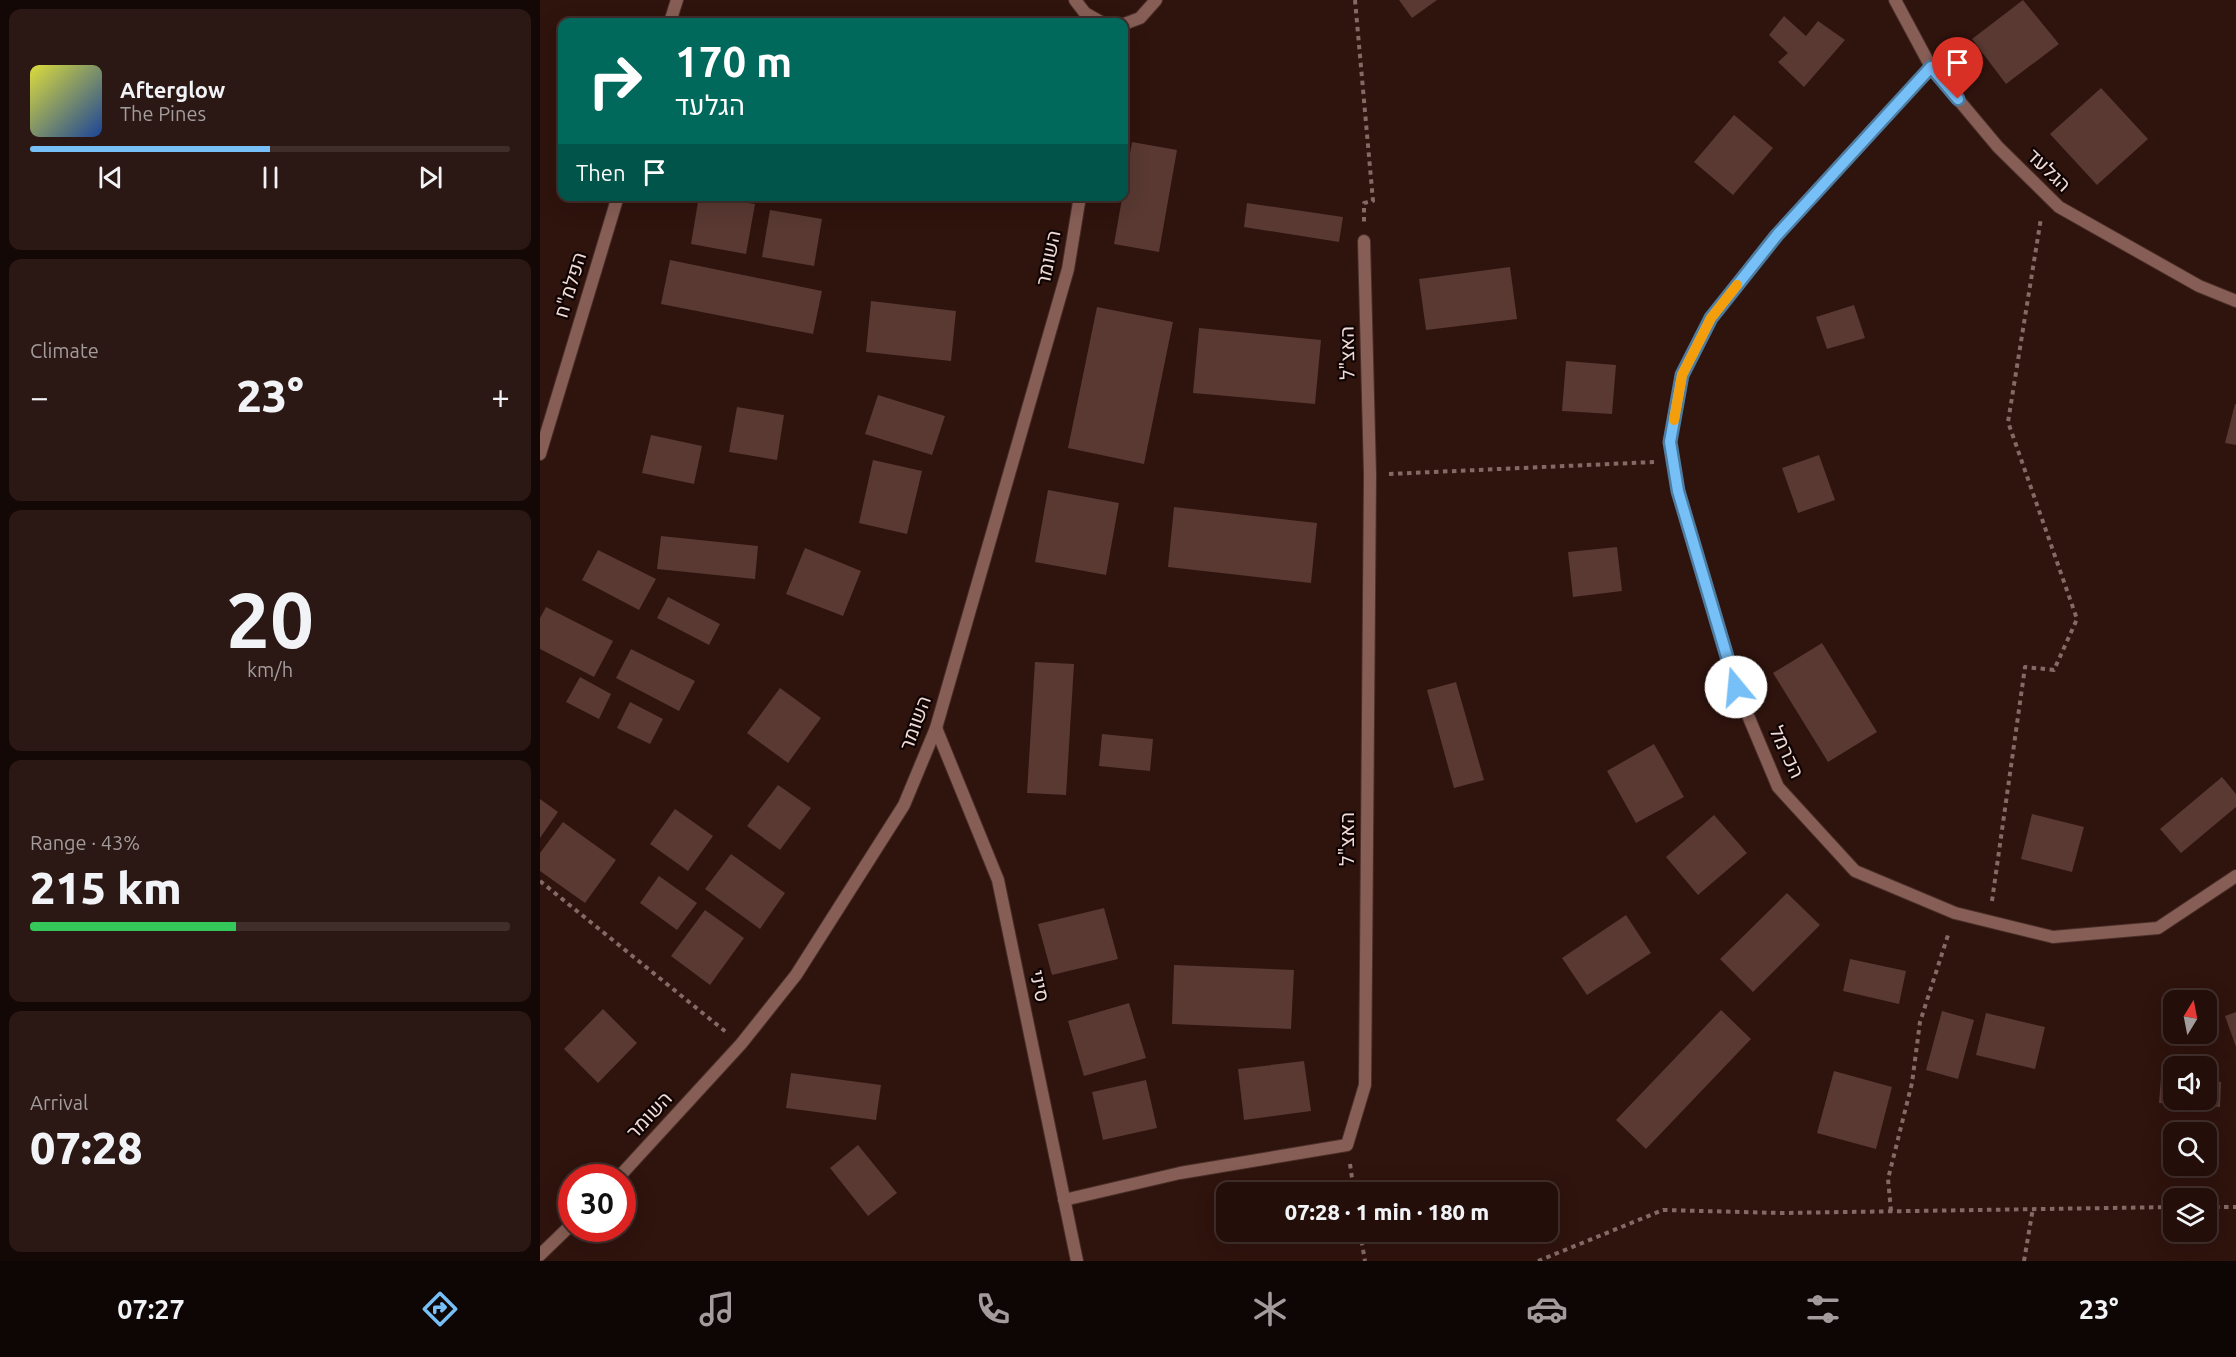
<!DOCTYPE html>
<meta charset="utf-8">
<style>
:root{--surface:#230e0a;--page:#2b1713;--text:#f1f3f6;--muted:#a39c9c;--line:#402e2b;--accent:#77bff7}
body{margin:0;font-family:Ubuntu,Heebo,sans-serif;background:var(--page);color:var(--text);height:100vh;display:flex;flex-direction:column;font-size:22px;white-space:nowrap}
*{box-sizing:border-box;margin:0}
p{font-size:20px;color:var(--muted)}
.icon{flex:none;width:33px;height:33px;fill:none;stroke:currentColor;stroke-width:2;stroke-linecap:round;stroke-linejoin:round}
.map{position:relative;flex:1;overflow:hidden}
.side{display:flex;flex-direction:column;gap:9px;padding:9px;background:#130806;width:540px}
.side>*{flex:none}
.top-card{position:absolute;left:18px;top:18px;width:570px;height:183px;border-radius:12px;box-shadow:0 6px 24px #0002,0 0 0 2px var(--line);background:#00695c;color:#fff;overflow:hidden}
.needle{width:39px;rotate:10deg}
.tools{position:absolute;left:1623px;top:990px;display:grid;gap:12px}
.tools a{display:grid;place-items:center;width:54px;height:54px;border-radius:12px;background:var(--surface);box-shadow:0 6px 24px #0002,0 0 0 2px var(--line);font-size:30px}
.speed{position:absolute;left:18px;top:1164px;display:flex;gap:12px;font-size:30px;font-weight:700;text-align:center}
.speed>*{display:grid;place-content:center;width:78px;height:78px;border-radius:50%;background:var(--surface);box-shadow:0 6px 24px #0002,0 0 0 2px var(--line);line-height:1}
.speed .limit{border:9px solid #d22;background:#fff;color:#111}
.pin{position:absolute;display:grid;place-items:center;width:51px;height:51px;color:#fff;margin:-62px -26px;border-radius:50% 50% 50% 0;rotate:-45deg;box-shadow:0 0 6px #0007}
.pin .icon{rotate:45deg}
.me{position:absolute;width:66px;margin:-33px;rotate:343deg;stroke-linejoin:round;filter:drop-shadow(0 0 4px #0008)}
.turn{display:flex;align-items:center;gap:21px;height:126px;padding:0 18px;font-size:27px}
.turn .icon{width:78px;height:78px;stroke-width:2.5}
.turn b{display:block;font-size:42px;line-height:51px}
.then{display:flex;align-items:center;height:57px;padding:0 18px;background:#0003;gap:12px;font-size:22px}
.big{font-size:45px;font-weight:800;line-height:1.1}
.side .widget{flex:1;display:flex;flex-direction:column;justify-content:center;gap:9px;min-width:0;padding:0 21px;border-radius:12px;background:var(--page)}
.side .dial{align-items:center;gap:0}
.dial b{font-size:78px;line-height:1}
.song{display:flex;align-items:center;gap:18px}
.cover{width:72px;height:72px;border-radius:9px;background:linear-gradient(135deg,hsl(60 70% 55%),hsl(220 70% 35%))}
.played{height:6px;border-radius:3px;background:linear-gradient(90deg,var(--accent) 50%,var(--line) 50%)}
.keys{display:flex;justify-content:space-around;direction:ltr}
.heat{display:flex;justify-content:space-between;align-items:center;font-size:33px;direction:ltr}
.charge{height:9px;border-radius:4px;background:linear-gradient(90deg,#34c759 43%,var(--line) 0)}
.trip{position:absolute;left:676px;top:1182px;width:342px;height:60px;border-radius:12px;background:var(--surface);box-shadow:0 6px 24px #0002,0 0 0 2px var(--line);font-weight:800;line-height:60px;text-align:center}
.tab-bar{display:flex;height:96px;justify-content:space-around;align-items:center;background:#0e0604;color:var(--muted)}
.tab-bar .icon{width:42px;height:42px}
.tab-bar .current{color:var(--accent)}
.tab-bar b{font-size:27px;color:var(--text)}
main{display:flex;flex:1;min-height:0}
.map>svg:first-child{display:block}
.building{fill:#593932}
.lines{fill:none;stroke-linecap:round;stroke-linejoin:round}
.minor-casing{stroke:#4a2f29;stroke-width:14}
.tertiary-casing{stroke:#4a2f29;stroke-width:14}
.path{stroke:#836a65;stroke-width:4;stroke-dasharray:4.5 4.5;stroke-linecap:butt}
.minor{stroke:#865e55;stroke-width:12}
.tertiary{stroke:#865e55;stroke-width:12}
.route-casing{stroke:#4d7ca1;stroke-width:15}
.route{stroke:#77bff7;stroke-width:10}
.slow{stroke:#f59e0b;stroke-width:10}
.labels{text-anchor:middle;stroke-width:4.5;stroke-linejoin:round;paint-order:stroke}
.street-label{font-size:20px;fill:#efdad5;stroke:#0f0403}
</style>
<main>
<section class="side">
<div class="widget">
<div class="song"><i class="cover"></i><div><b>Afterglow</b><p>The Pines</p></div></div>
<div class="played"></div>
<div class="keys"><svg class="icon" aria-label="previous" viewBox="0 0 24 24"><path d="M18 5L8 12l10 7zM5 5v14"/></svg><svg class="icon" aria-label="pause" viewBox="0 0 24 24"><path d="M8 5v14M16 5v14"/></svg><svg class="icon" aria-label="next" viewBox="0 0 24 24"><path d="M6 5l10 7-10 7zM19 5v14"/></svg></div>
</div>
<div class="widget"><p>Climate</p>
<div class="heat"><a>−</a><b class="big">23°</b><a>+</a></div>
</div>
<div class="widget dial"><b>20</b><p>km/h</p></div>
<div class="widget"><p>Range · 43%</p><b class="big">215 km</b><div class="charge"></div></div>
<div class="widget"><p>Arrival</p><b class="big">07:28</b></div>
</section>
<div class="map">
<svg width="1696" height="1261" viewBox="0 0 1696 1261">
<rect width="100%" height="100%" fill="#2f130d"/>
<g class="building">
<polygon points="859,0 897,0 872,18"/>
<polygon points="1483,0 1519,44 1466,84 1432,39"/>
<polygon points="1244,16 1266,36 1278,21 1305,40 1264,87 1238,62 1248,53 1229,35"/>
<polygon points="1561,88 1608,139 1557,185 1510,134"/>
<polygon points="1194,115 1233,148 1193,195 1154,162"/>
<polygon points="592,142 637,150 619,252 574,244"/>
<polygon points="159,196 215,204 206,254 151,244"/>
<polygon points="707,203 803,217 799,242 704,227"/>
<polygon points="230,210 282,219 274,266 222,257"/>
<polygon points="130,260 282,291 273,334 121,304"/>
<polygon points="970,267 977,319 886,330 879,279"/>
<polygon points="331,301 416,311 411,361 326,352"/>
<polygon points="1314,305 1325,338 1287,349 1276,317"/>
<polygon points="557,307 633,322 604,464 528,448"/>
<polygon points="659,328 781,340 775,404 653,393"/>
<polygon points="1026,361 1076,365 1072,414 1022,411"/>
<polygon points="338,395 405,416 392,455 325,434"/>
<polygon points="1695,404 1696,404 1696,445 1685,443"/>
<polygon points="197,407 244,415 237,460 189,452"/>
<polygon points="111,435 162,446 154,484 102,473"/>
<polygon points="1279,455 1295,500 1258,513 1242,468"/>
<polygon points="333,460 382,471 367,534 319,523"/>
<polygon points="508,490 579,503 566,575 495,562"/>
<polygon points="634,507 777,523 771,583 628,567"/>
<polygon points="121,536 218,546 215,579 117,569"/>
<polygon points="1077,547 1082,591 1033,597 1028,552"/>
<polygon points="265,548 321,571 303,616 246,594"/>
<polygon points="58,550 116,579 99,610 42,580"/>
<polygon points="128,597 180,624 169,645 117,618"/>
<polygon points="6,607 73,641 54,677 0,649 0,618"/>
<polygon points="1282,643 1337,732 1288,762 1233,673"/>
<polygon points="91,649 155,681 139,711 76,678"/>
<polygon points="495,662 534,664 526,795 487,793"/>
<polygon points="40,677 71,694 59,719 26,702"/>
<polygon points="916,682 944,780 914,788 887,690"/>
<polygon points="240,688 281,718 248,763 207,733"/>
<polygon points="90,702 123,719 110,744 77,728"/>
<polygon points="562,734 613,739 610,771 559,766"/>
<polygon points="1114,744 1144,797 1096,823 1067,771"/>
<polygon points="1682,777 1696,794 1696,807 1641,853 1620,829"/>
<polygon points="238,785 271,808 240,850 207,826"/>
<polygon points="0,799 18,812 0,838"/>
<polygon points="135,809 173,836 148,871 110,844"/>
<polygon points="1492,814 1544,827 1532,872 1481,859"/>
<polygon points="1174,815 1207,853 1158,895 1126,857"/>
<polygon points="23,822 76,860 45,903 0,871 0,853"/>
<polygon points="191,854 245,893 220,929 165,889"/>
<polygon points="119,876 157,903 137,930 100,903"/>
<polygon points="1247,893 1280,925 1213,992 1180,959"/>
<polygon points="564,908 578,959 512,975 498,924"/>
<polygon points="165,910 204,938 170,985 131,956"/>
<polygon points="1086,915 1111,953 1047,995 1022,958"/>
<polygon points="1310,959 1366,971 1359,1004 1303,991"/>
<polygon points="634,965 754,970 751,1029 632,1024"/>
<polygon points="589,1003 606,1058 544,1076 528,1021"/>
<polygon points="63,1009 97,1043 58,1083 24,1049"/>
<polygon points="1181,1010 1211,1039 1106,1149 1076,1120"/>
<polygon points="1402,1011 1434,1020 1418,1079 1386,1070"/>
<polygon points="1696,1012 1696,1047 1685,1016"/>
<polygon points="1446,1013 1505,1027 1495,1069 1436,1055"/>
<polygon points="764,1061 771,1111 704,1120 698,1069"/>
<polygon points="1294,1071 1352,1087 1336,1149 1277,1133"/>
<polygon points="251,1073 341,1085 336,1120 246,1108"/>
<polygon points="1621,1078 1634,1079 1634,1100 1666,1100 1666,1081 1681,1082 1680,1107 1619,1103"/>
<polygon points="606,1080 617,1128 563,1140 552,1092"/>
<polygon points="318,1145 357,1193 328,1216 290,1168"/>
</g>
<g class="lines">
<g class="minor-casing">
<g id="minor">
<polyline points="1355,0 1391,67 1458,147 1519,207 1659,286 1696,301"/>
<polyline points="130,22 137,0"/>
<polyline points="1391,67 1237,235 1171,318 1142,375 1130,442 1138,491 1196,687 1238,787 1315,871 1415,913 1513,937 1618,928 1696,876"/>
<polyline points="0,454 78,196"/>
<polyline points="396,728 458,880 537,1261"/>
<polyline points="78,1178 201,1044 256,975 364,805 396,728 528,269 540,196"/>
<polyline points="524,1200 640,1173 807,1145 825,1085 830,475 824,241"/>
<polyline points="0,1255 32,1224"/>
</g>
</g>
<g class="tertiary-casing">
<g id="tertiary">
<polyline points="535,0 545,13 561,22"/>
<polyline points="584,24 600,18 616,0"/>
</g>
</g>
<g class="path">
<polyline points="815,0 833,201 824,203 824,223"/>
<polyline points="849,474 1114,462"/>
<polyline points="0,881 186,1032"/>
<polyline points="1452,901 1485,667 1514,670 1537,619 1468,422 1501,218"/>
<polyline points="810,1164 814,1192"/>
<polyline points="1666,1207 1696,1207"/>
<polyline points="1351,1211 1348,1179 1372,1083 1380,1022 1409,932"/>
<polyline points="820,1232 825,1261"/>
<polyline points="998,1261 1123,1210 1241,1213 1634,1207"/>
<polyline points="1484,1261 1493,1208"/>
</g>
<use href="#minor" class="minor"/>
<use href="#tertiary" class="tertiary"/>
</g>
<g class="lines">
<g class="route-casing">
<polyline id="route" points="1196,687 1138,491 1130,442 1142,375 1171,318 1237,235 1391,67 1418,99"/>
</g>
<use href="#route" class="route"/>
<polyline class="slow" points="1134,420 1142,375 1171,318 1197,285"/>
</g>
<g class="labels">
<g class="street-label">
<text transform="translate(1509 170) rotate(44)" y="7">הגלעד</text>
<text transform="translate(508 258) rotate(-78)" y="7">השומר</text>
<text transform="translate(30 285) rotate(-73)" y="7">הפלמ"ח</text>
<text transform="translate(807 353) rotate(-91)" y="7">האצ"ל</text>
<text transform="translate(375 723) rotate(-70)" y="7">השומר</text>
<text transform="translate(1247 752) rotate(65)" y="7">הכרמל</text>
<text transform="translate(807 839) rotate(-90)" y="7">האצ"ל</text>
<text transform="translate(500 986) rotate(78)" y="7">סיני</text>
<text transform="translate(109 1115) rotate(-47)" y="7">השומר</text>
</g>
</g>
</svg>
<div class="tools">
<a><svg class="needle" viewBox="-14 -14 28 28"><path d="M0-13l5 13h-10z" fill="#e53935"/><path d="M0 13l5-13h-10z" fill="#a39c9c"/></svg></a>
<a><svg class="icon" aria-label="sound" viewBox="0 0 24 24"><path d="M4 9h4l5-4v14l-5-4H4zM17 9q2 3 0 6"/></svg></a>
<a><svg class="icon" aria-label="search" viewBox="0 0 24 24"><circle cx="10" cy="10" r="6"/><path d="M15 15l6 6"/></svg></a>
<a><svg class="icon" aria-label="layers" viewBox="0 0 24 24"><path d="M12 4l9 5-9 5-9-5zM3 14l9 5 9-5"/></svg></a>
</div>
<div class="speed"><div class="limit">30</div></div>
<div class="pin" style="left:1418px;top:99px;background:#d93025"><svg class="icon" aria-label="arrive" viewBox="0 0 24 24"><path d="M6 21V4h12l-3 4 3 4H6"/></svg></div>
<svg class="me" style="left:1196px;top:687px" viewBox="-20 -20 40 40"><circle r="19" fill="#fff"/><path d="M0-13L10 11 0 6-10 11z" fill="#77bff7"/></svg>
<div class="trip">07:28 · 1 min · 180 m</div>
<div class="top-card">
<div class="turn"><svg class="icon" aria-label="right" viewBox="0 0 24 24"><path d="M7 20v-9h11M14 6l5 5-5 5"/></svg><div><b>170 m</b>הגלעד</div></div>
<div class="then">Then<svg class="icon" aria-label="arrive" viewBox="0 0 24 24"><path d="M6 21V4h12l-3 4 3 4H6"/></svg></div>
</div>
</div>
</main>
<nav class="tab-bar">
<b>07:27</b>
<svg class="icon current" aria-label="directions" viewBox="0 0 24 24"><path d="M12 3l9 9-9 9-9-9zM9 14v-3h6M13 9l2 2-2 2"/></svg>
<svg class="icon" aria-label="music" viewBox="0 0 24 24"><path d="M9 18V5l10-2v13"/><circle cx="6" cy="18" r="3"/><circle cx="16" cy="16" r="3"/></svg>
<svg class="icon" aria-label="phone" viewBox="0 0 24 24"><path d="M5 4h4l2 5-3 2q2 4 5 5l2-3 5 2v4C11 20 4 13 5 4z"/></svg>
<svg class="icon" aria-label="climate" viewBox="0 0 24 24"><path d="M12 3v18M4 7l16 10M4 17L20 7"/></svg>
<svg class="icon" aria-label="car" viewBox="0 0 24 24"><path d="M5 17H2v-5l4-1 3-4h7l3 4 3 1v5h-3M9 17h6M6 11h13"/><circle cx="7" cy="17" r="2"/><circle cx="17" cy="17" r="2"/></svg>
<svg class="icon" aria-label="filters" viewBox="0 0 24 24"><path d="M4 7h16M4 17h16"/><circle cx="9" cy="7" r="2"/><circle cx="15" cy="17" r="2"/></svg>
<b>23°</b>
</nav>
